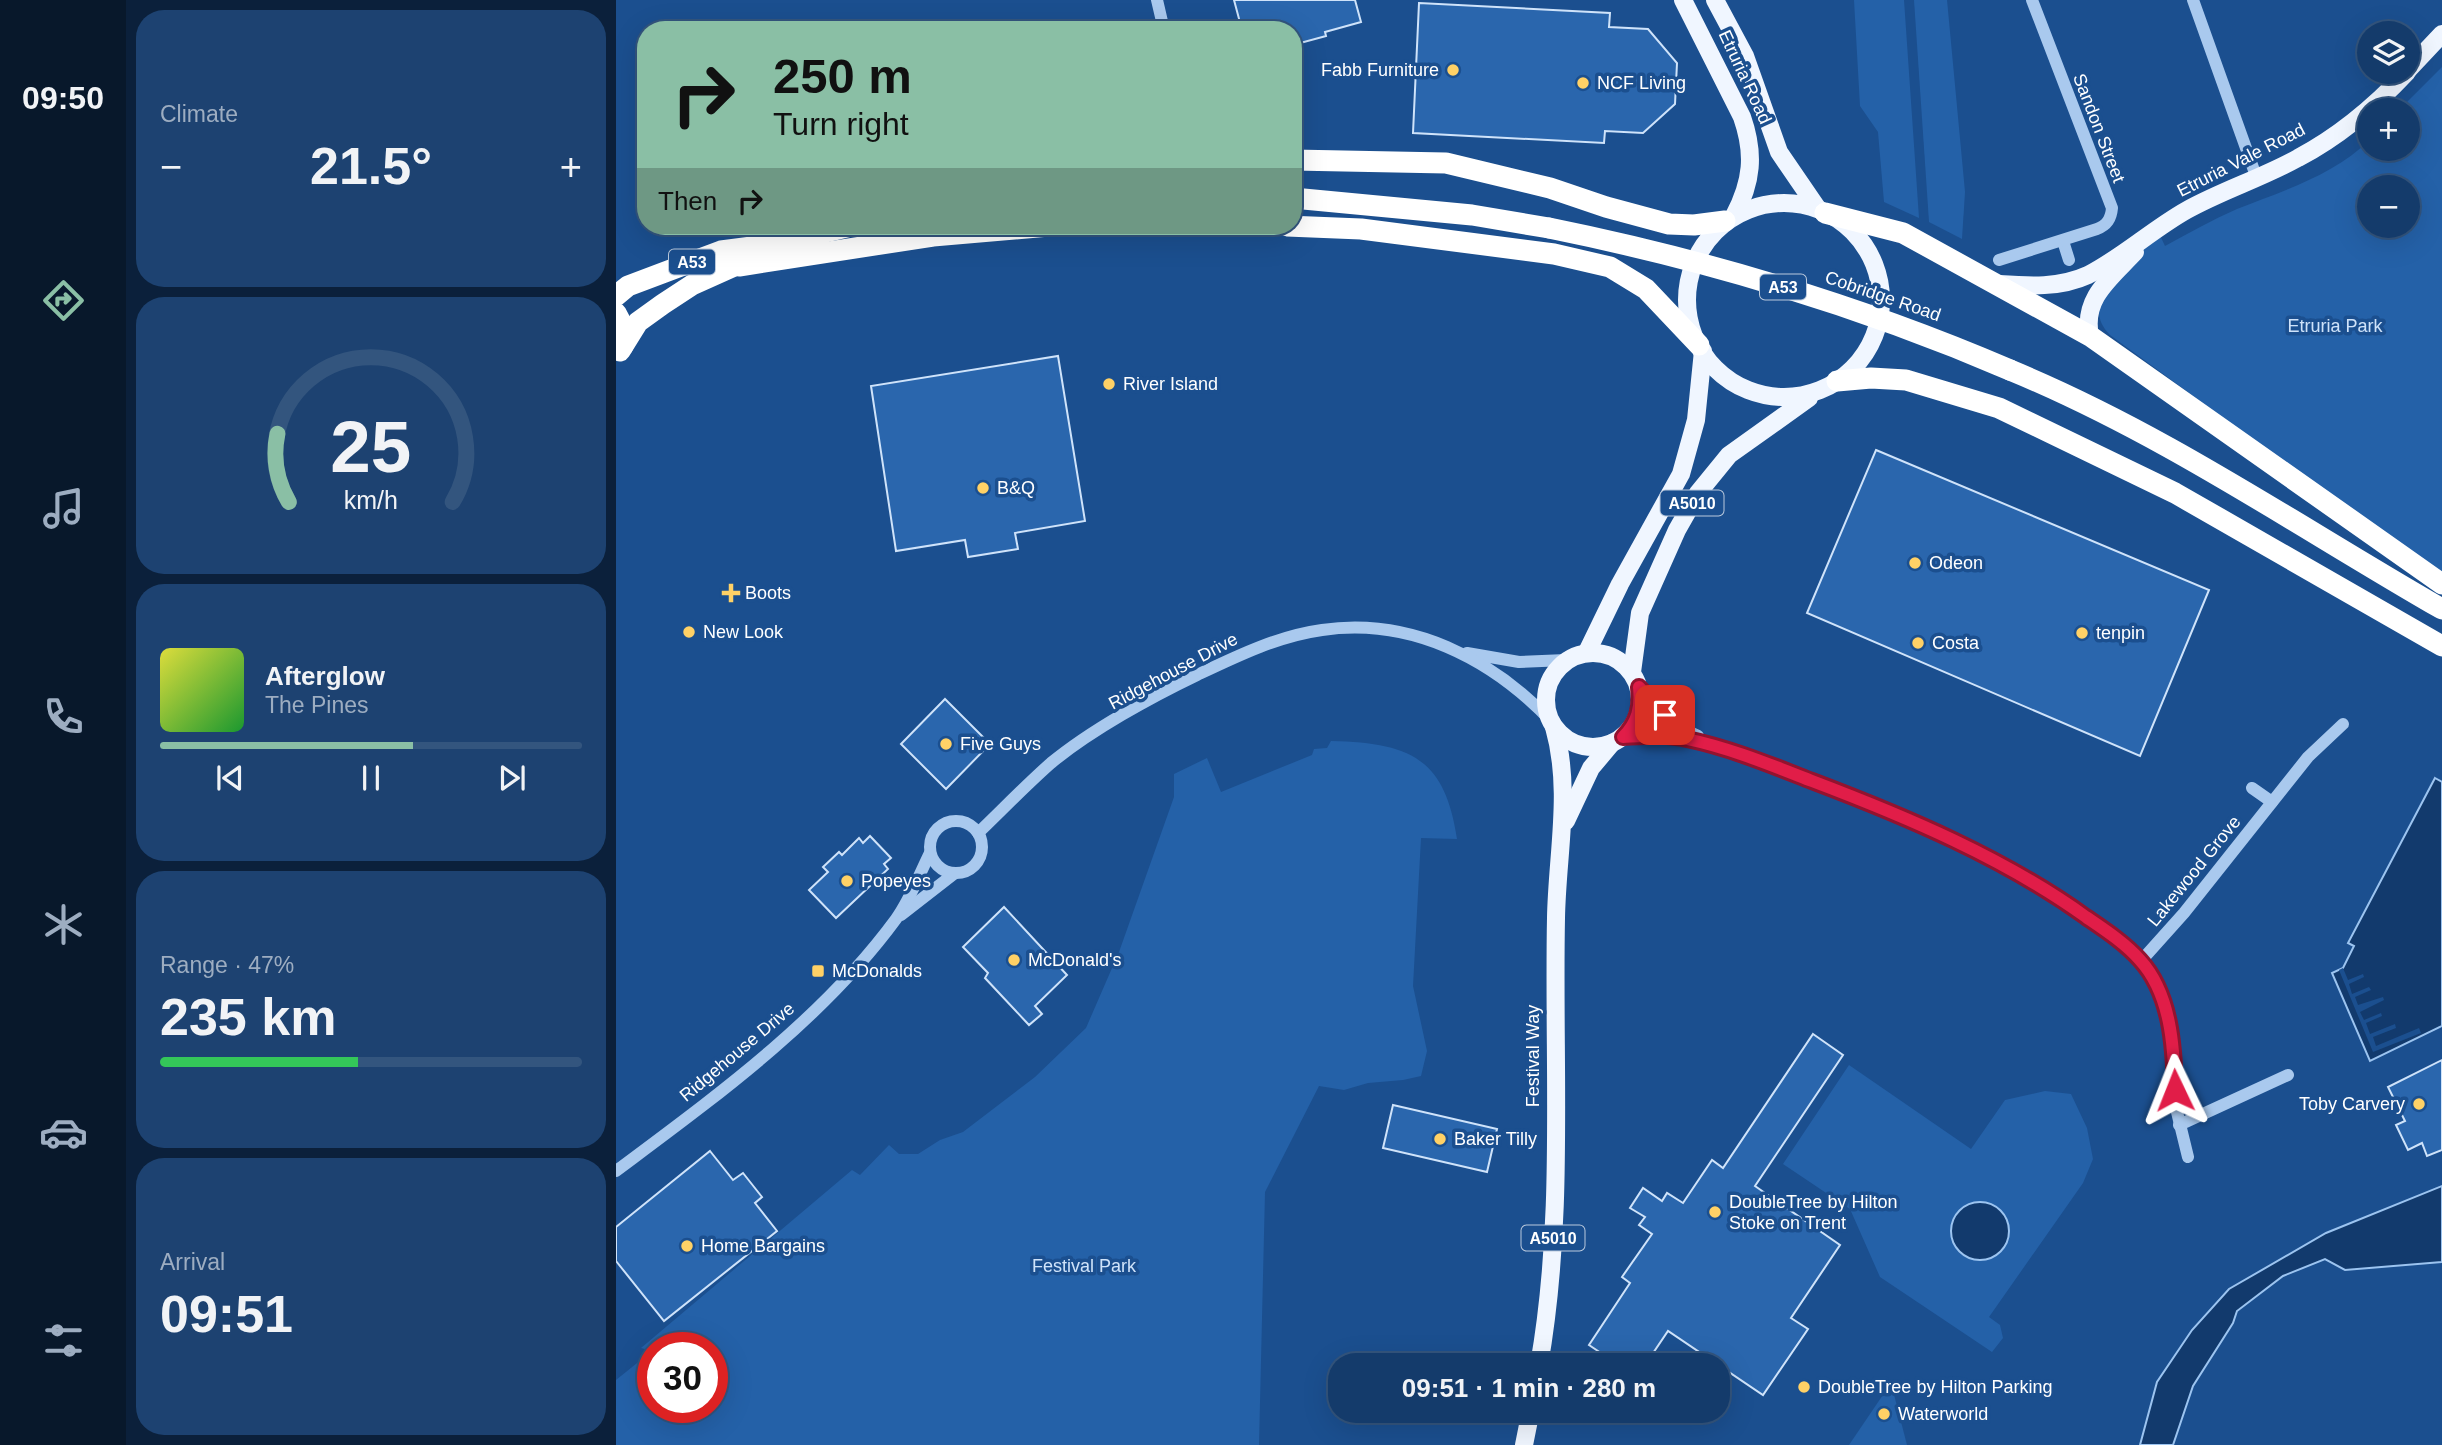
<!DOCTYPE html>
<meta charset="utf-8">
<style>
:root{--surface:#143b6b;--page:#1d4271;--text:#f1f3f6;--muted:#9dadc1;--line:#33557e;--accent:#8abfa5}
body{margin:0;font-family:Arial,sans-serif;background:var(--page);color:var(--text);height:100vh;display:flex;flex-direction:column;font-size:26px;white-space:nowrap}
*{box-sizing:border-box;margin:0}
p{font-size:23px;color:var(--muted)}
.icon{flex:none;width:38px;height:38px;fill:none;stroke:currentColor;stroke-width:2;stroke-linecap:round;stroke-linejoin:round}
.map{position:relative;flex:1;overflow:hidden}
.side{display:flex;flex-direction:column;gap:10px;padding:10px;background:#0b203b;width:490px}
.side>*{flex:none}
.guide{position:absolute;left:21px;top:21px;width:665px;height:214px;border-radius:28px;box-shadow:0 7px 28px #0002,0 0 0 2px var(--line);background:#8abfa5;color:#111;overflow:hidden}
.tools{position:absolute;left:1741px;top:21px;display:grid;gap:14px}
.tools a{display:grid;place-items:center;width:63px;height:63px;border-radius:50%;background:var(--surface);box-shadow:0 7px 28px #0002,0 0 0 2px var(--line);font-size:35px}
.speed{position:absolute;left:21px;top:1332px;display:flex;gap:14px;font-size:35px;font-weight:700;text-align:center}
.speed>*{display:grid;place-content:center;width:91px;height:91px;border-radius:50%;background:var(--surface);box-shadow:0 7px 28px #0002,0 0 0 2px var(--line);line-height:1}
.speed .limit{border:10px solid #d22;background:#fff;color:#111}
.pin{position:absolute;display:grid;place-items:center;width:60px;height:60px;color:#fff;margin:-30px;border-radius:14px;box-shadow:0 4px 10px #0006}
.me{position:absolute;width:77px;margin:-38px;rotate:358deg;stroke-linejoin:round;filter:drop-shadow(0 0 5px #0008)}
.turn{display:flex;align-items:center;gap:24px;height:147px;padding:0 21px;font-size:32px}
.turn .icon{width:91px;height:91px;stroke-width:2.5}
.turn b{display:block;font-size:49px;line-height:60px}
.then{display:flex;align-items:center;height:66px;padding:0 21px;background:#0003;gap:14px;font-size:26px}
.big{font-size:52px;font-weight:700;line-height:1.1}
.side .card{flex:1;display:flex;flex-direction:column;justify-content:center;gap:10px;min-width:0;padding:0 24px;border-radius:28px;background:var(--page)}
.side .dial{align-items:center;gap:0}
.dial svg{height:182px;overflow:visible;fill:none;stroke:var(--line);stroke-width:7;stroke-linecap:round;text-anchor:middle}
.dial text{fill:var(--text);stroke:none}
.song{display:flex;align-items:center;gap:21px}
.cover{width:84px;height:84px;border-radius:10px;background:linear-gradient(135deg,hsl(60 70% 55%),hsl(130 70% 35%))}
.played{height:7px;border-radius:4px;background:linear-gradient(90deg,var(--accent) 60%,var(--line) 60%)}
.keys{display:flex;justify-content:space-around;direction:ltr}
.heat{display:flex;justify-content:space-between;align-items:center;font-size:38px;direction:ltr}
.charge{height:10px;border-radius:5px;background:linear-gradient(90deg,#34c759 47%,var(--line) 0)}
.trip{position:absolute;left:712px;top:1353px;width:402px;height:70px;border-radius:28px;background:var(--surface);box-shadow:0 7px 28px #0002,0 0 0 2px var(--line);font-weight:700;line-height:70px;text-align:center}
main{display:flex;flex:1;min-height:0}
.tabs{display:flex;flex-direction:column;width:126px;justify-content:space-around;align-items:center;background:#08182b;color:var(--muted)}
.tabs .icon{width:49px;height:49px}
.tabs .current{color:var(--accent)}
.tabs b{font-size:32px;color:var(--text)}
.map>svg:first-child{display:block}
.green{fill:#2461a8;fill-rule:evenodd}
.water{fill:#123a6d;stroke:#9cc4f0;stroke-width:2}
.pier{fill:#1b4f8f}
.building{fill:#2a66ad;stroke:#cfe3fa;stroke-width:2}
.lines{fill:none;stroke-linecap:round;stroke-linejoin:round}
.minor{stroke:#a9c9ee;stroke-width:12}
.major{stroke:#f0f6ff;stroke-width:18}
.highway{stroke:#fff;stroke-width:21}
.highway-bridge{stroke:#fff;stroke-width:21}
.route-casing{stroke:#92132f;stroke-width:18}
.route{stroke:#e11d48;stroke-width:12}
.poi-dot{fill:#ffd166;stroke:#1b4f8f;stroke-width:2.5}
.labels{text-anchor:middle;stroke-width:7;stroke-linejoin:round;paint-order:stroke}
.shield{fill:#1b4f8f;stroke:#bbcadd;stroke-width:2}
.shield-label{font-size:16px;font-weight:bold;fill:#fff}
.poi-label{font-size:18px;fill:#fff;stroke:#1b4f8f;text-anchor:start}
.street-label{font-size:18px;fill:#fff;stroke:#1b4f8f}
.park-label{font-size:18px;fill:#cfe3fa;stroke:#1b4f8f}
</style>
<main>
<nav class="tabs">
<b>09:50</b>
<svg class="icon current" aria-label="directions" viewBox="0 0 24 24"><path d="M12 3l9 9-9 9-9-9zM9 14v-3h6M13 9l2 2-2 2"/></svg>
<svg class="icon" aria-label="music" viewBox="0 0 24 24"><path d="M9 18V5l10-2v13"/><circle cx="6" cy="18" r="3"/><circle cx="16" cy="16" r="3"/></svg>
<svg class="icon" aria-label="phone" viewBox="0 0 24 24"><path d="M5 4h4l2 5-3 2q2 4 5 5l2-3 5 2v4C11 20 4 13 5 4z"/></svg>
<svg class="icon" aria-label="climate" viewBox="0 0 24 24"><path d="M12 3v18M4 7l16 10M4 17L20 7"/></svg>
<svg class="icon" aria-label="car" viewBox="0 0 24 24"><path d="M5 17H2v-5l4-1 3-4h7l3 4 3 1v5h-3M9 17h6M6 11h13"/><circle cx="7" cy="17" r="2"/><circle cx="17" cy="17" r="2"/></svg>
<svg class="icon" aria-label="filters" viewBox="0 0 24 24"><path d="M4 7h16M4 17h16"/><circle cx="9" cy="7" r="2"/><circle cx="15" cy="17" r="2"/></svg>
</nav>
<section class="side">
<div class="card"><p>Climate</p>
<div class="heat"><a>−</a><b class="big">21.5°</b><a>+</a></div>
</div>
<div class="card dial"><svg viewBox="0 0 100 80">
<path d="M14 69A42 42 0 1 1 86 69"/>
<path d="M14 69A42 42 0 0 1 9 39" stroke="#8abfa5"/>
<text x="50" y="56" font-size="32" font-weight="700">25</text>
<text x="50" y="72" font-size="11">km/h</text>
</svg></div>
<div class="card">
<div class="song"><i class="cover"></i><div><b>Afterglow</b><p>The Pines</p></div></div>
<div class="played"></div>
<div class="keys"><svg class="icon" aria-label="previous" viewBox="0 0 24 24"><path d="M18 5L8 12l10 7zM5 5v14"/></svg><svg class="icon" aria-label="pause" viewBox="0 0 24 24"><path d="M8 5v14M16 5v14"/></svg><svg class="icon" aria-label="next" viewBox="0 0 24 24"><path d="M6 5l10 7-10 7zM19 5v14"/></svg></div>
</div>
<div class="card"><p>Range · 47%</p><b class="big">235 km</b><div class="charge"></div></div>
<div class="card"><p>Arrival</p><b class="big">09:51</b></div>
</section>
<div class="map">
<svg width="1826" height="1445" viewBox="0 0 1826 1445">
<rect width="100%" height="100%" fill="#1b4f8f"/>
<g class="green">
<polygon points="1238,0 1288,0 1303,218 1268,202 1262,132 1244,106"/>
<polygon points="1298,0 1331,0 1349,192 1346,239 1313,222"/>
<path d="M1826 67V578L1494 335C1483 323 1481 315 1485 299L1541 229 1549 246C1573 233 1596 220 1621 209 1666 191 1719 175 1753 140L1754 149H1792V110H1783ZM1754 187H1792V226H1754Z"/>
<path d="M715 741C793 743 829 757 841 839L805 838 797 986 811 1051 805 1076 787 1080 752 1083 728 1090 703 1086 649 1192 643 1445H0V1380L36 1351 25 1348 236 1170 244 1175 273 1145 283 1154H302L324 1140 347 1132 419 1077 470 1028 503 952 558 797V774L591 758 605 792 696 755 698 749 711 748ZM37 1348H96V1407H37Z"/>
<polygon points="1233,1065 1355,1149 1389,1100 1429,1091 1455,1094 1471,1128 1477,1159 1467,1183 1373,1317 1384,1325 1387,1338 1376,1352 1264,1277 1234,1209 1167,1164"/>
<polygon points="1275,1383 1291,1445 1233,1445"/>
</g>
<g class="water">
<polygon points="1819,778 1826,782 1826,1026 1754,1061 1716,973 1727,968 1738,946 1732,943"/>
<polygon points="1826,1186 1826,1262 1729,1270 1709,1259 1667,1276 1621,1311 1617,1323 1577,1386 1557,1445 1524,1445 1541,1382 1576,1330 1613,1289 1710,1233"/>
<circle cx="1364" cy="1231" r="29"/>
</g>
<polygon class="pier" points="1727,968 1732,980 1747,974 1748,977 1733,984 1736,994 1753,987 1755,990 1739,997 1742,1005 1767,997 1768,1000 1744,1012 1748,1020 1765,1013 1766,1016 1750,1023 1754,1034 1779,1024 1780,1028 1757,1037 1760,1046 1803,1028 1805,1033 1757,1052 1723,970"/>
<g class="building">
<polygon points="618,0 739,0 745,22 709,32 710,36 677,45 677,30 626,30"/>
<polygon points="803,3 994,13 993,27 1032,29 1061,63 1059,104 1027,133 989,131 988,143 797,133"/>
<polygon points="442,356 469,521 399,533 402,549 352,557 349,540 280,551 255,386"/>
<polygon points="1260,450 1593,590 1524,756 1191,613"/>
<polygon points="329,699 374,744 330,789 285,744"/>
<polygon points="254,836 275,858 268,864 272,869 220,918 193,890 212,872 207,867 223,852 226,855 243,838 247,843"/>
<polygon points="388,907 451,975 419,1006 426,1014 413,1025 369,978 372,973 347,947"/>
<polygon points="1197,1034 1227,1055 1139,1186 1224,1245 1175,1318 1192,1329 1147,1395 1052,1331 1029,1365 1003,1365 973,1345 1014,1283 1006,1277 1036,1234 1023,1225 1029,1217 1014,1208 1027,1188 1046,1201 1051,1193 1067,1203 1096,1160 1107,1168"/>
<polygon points="1826,1060 1826,1150 1811,1156 1806,1143 1792,1150 1780,1125 1789,1121 1772,1087"/>
<polygon points="777,1105 881,1129 871,1172 767,1148"/>
<polygon points="94,1151 117,1180 127,1173 146,1197 139,1203 161,1231 48,1321 0,1261 0,1227"/>
</g>
<g class="lines">
<g class="minor">
<polyline points="541,0 548,30"/>
<polyline points="1577,0 1640,176"/>
<polyline points="1447,241 1453,260"/>
<path d="M1383 260 1481 229C1491 225 1495 219 1496 208L1416 0"/>
<polyline points="851,653 903,662 950,660"/>
<polyline points="1023,687 1057,724 1082,736"/>
<polyline points="1007,737 1068,738 1140,759 1228,793 1311,828 1418,883 1496,936 1525,961 1549,1005 1557,1044 1560,1108 1572,1157"/>
<polyline points="1636,788 1656,802"/>
<circle cx="340" cy="847" r="26"/>
<path d="M362 833C386 810 410 785 435 763 475 730 535 697 581 675 621 656 662 636 706 630 794 617 875 658 935 721"/>
<polyline points="285,915 339,873"/>
<polyline points="1525,961 1568,913 1692,757 1727,724"/>
<polyline points="1563,1125 1672,1075"/>
<path d="M0 1171C99 1097 206 1020 280 919 294 900 303 875 314 853"/>
</g>
<g class="major">
<path d="M1067 0 1126 117C1139 154 1136 182 1118 216"/>
<polyline points="1099,0 1129,56 1163,152 1202,209"/>
<polyline points="1792,70 1826,34"/>
<circle cx="1168" cy="300" r="97"/>
<path d="M1383 284C1413 286 1444 288 1472 275 1507 257 1537 229 1571 210 1607 190 1646 178 1682 158 1722 137 1761 104 1791 72"/>
<path d="M1474 336C1466 298 1495 278 1519 252"/>
<polyline points="971,652 1004,584 1065,474 1080,420 1087,351"/>
<circle cx="977" cy="700" r="47"/>
<polyline points="1016,672 1024,613 1061,530 1082,493 1113,455 1193,398"/>
<polyline points="950,821 975,768 996,743"/>
<path d="M923 1365C949 1218 937 1066 940 918 941 854 956 790 938 727"/>
<polyline points="908,1445 915,1410"/>
</g>
<g class="highway">
<polyline points="677,160 830,163 934,188 990,207 1053,224 1078,225 1109,221"/>
<polyline points="677,198 856,215 933,228"/>
<polyline points="1209,213 1287,233 1474,336 1826,584"/>
<polyline points="671,226 745,229 938,254 994,267 1030,289 1083,345"/>
<polyline points="123,266 317,236 433,226"/>
<polyline points="0,296 12,286 105,251 158,244 235,226"/>
<polyline points="0,313 10,332 7,346"/>
<polyline points="4,351 22,322 47,304 76,285 134,259"/>
<path d="M1394 370C1547 433 1683 527 1826 609"/>
<polyline points="1221,381 1255,378 1290,380 1383,408 1559,493 1826,646"/>
</g>
<path class="highway-bridge" d="M933 228C1091 260 1245 306 1394 370"/>
</g>
<g class="lines">
<g class="route-casing">
<path id="route" d="M1049 715 1023 687C1025 707 1022 722 1007 737 1028 736 1050 734 1071 739 1114 748 1155 765 1196 781 1291 817 1388 858 1470 917 1489 930 1509 943 1524 960 1555 994 1558 1047 1559 1090"/>
</g>
<use href="#route" class="route"/>
</g>
<g class="poi-dot">
<circle cx="837" cy="70" r="7"/>
<circle cx="967" cy="83" r="7"/>
<circle cx="493" cy="384" r="7"/>
<circle cx="367" cy="488" r="7"/>
<circle cx="1299" cy="563" r="7"/>
<path d="M111.5 582.5h7v7h7v7h-7v7h-7v-7h-7v-7h7z"/>
<circle cx="73" cy="632" r="7"/>
<circle cx="1466" cy="633" r="7"/>
<circle cx="1302" cy="643" r="7"/>
<circle cx="330" cy="744" r="7"/>
<circle cx="231" cy="881" r="7"/>
<circle cx="398" cy="960" r="7"/>
<rect x="195" y="964" width="14" height="14" rx="3.5"/>
<circle cx="1803" cy="1104" r="7"/>
<circle cx="824" cy="1139" r="7"/>
<circle cx="1099" cy="1212" r="7"/>
<circle cx="71" cy="1246" r="7"/>
<circle cx="1188" cy="1387" r="7"/>
<circle cx="1268" cy="1414" r="7"/>
</g>
<g class="labels">
<g class="shield">
<rect x="53" y="249.5" width="46" height="25" rx="5"/>
<rect x="1144" y="274.5" width="46" height="25" rx="5"/>
<rect x="1044.5" y="490.5" width="63" height="25" rx="5"/>
<rect x="905.5" y="1225.5" width="63" height="25" rx="5"/>
</g>
<g class="shield-label">
<text x="76" y="268">A53</text>
<text x="1167" y="293">A53</text>
<text x="1076" y="509">A5010</text>
<text x="937" y="1244">A5010</text>
</g>
<g class="poi-label">
<text x="823" y="76" text-anchor="end">Fabb Furniture</text>
<text x="981" y="89">NCF Living</text>
<text x="507" y="390">River Island</text>
<text x="381" y="494">B&amp;Q</text>
<text x="1313" y="569">Odeon</text>
<text x="129" y="599">Boots</text>
<text x="87" y="638">New Look</text>
<text x="1480" y="639">tenpin</text>
<text x="1316" y="649">Costa</text>
<text x="344" y="750">Five Guys</text>
<text x="245" y="887">Popeyes</text>
<text x="412" y="966">McDonald's</text>
<text x="216" y="977">McDonalds</text>
<text x="1789" y="1110" text-anchor="end">Toby Carvery</text>
<text x="838" y="1145">Baker Tilly</text>
<text x="1113" y="1208">DoubleTree by Hilton<tspan x="1113" dy="21">Stoke on Trent</tspan></text>
<text x="85" y="1252">Home Bargains</text>
<text x="1202" y="1393">DoubleTree by Hilton Parking</text>
<text x="1282" y="1420">Waterworld</text>
</g>
<g class="street-label">
<text transform="translate(1129 77) rotate(65)" y="6">Etruria Road</text>
<text transform="translate(1483 128) rotate(69)" y="6">Sandon Street</text>
<text transform="translate(1625 160) rotate(-27)" y="6">Etruria Vale Road</text>
<text transform="translate(1267 296) rotate(19)" y="6">Cobridge Road</text>
<text transform="translate(557 671) rotate(-28)" y="6">Ridgehouse Drive</text>
<text transform="translate(1578 871) rotate(-51)" y="6">Lakewood Grove</text>
<text transform="translate(121 1052) rotate(-40)" y="6">Ridgehouse Drive</text>
<text transform="translate(917 1056) rotate(-90)" y="6">Festival Way</text>
</g>
<g class="park-label">
<text x="1719" y="332">Etruria Park</text>
<text x="468" y="1272">Festival Park</text>
</g>
</g>
</svg>
<div class="tools">
<a><svg class="icon" aria-label="layers" viewBox="0 0 24 24"><path d="M12 4l9 5-9 5-9-5zM3 14l9 5 9-5"/></svg></a>
<a>+</a>
<a>−</a>
</div>
<div class="speed"><div class="limit">30</div></div>
<div class="pin" style="left:1049px;top:715px;background:#d93025"><svg class="icon" aria-label="arrive" viewBox="0 0 24 24"><path d="M6 21V4h12l-3 4 3 4H6"/></svg></div>
<svg class="me" style="left:1559px;top:1090px" viewBox="-20 -20 40 40"><path d="M0-17L14 15 0 8-14 15z" fill="#e11d48" stroke="#fff" stroke-width="4"/></svg>
<div class="trip">09:51 · 1 min · 280 m</div>
<div class="guide">
<div class="turn"><svg class="icon" aria-label="right" viewBox="0 0 24 24"><path d="M7 20v-9h11M14 6l5 5-5 5"/></svg><div><b>250 m</b>Turn right</div></div>
<div class="then">Then<svg class="icon" aria-label="right" viewBox="0 0 24 24"><path d="M7 20v-9h11M14 6l5 5-5 5"/></svg></div>
</div>
</div>
</main>
